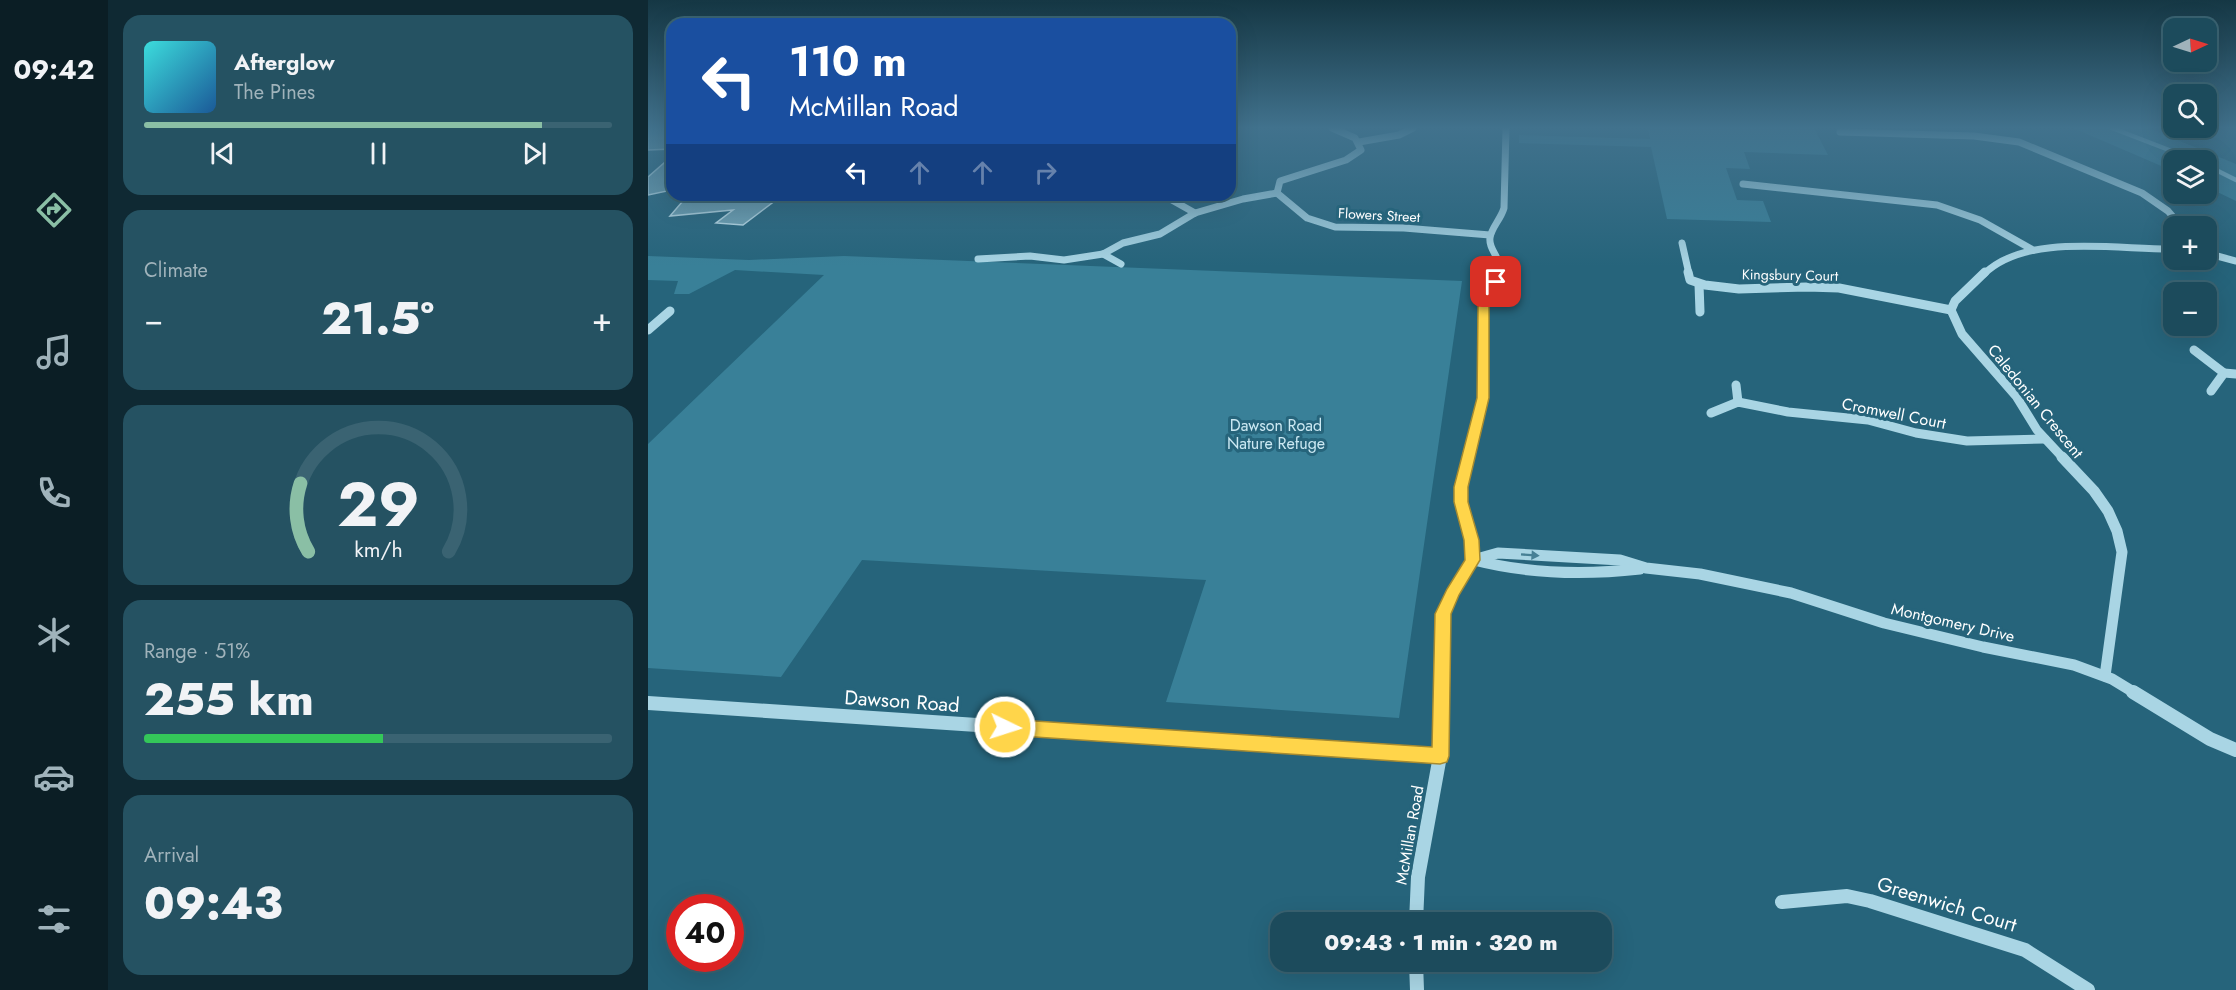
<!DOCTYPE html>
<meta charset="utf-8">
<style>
:root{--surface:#1c4b5c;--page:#255262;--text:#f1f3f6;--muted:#a0b3bb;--line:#3a6372;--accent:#8abfa5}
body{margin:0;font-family:Jost,sans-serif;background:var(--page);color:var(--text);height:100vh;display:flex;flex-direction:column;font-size:22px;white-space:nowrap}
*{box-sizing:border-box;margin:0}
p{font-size:20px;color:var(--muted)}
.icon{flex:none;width:33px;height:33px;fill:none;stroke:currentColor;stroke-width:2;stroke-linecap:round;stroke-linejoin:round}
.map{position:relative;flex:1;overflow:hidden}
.details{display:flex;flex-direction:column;gap:15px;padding:15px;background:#0f2933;width:540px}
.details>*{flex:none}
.banner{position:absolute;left:18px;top:18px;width:570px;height:183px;border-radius:18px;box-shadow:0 6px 24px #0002,0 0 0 2px var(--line);background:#1a4fa0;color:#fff;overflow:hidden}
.needle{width:39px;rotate:86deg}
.fabs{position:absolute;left:1515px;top:18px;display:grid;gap:12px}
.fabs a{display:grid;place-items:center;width:54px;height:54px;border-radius:12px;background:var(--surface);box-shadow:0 6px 24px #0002,0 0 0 2px var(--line);font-size:30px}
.speed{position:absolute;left:18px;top:894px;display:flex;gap:12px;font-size:30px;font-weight:700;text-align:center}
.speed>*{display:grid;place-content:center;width:78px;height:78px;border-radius:50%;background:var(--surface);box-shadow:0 6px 24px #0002,0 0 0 2px var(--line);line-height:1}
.speed .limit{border:9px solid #d22;background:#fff;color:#111}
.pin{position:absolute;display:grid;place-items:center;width:51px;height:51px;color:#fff;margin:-26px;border-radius:12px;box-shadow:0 3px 9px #0006}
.me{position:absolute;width:66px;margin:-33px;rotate:94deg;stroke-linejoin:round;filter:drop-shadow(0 0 4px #0008)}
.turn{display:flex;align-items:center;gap:21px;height:126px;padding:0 24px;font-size:27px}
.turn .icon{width:78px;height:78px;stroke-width:2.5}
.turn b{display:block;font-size:42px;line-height:51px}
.lanes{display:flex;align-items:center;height:57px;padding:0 24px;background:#0003;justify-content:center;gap:30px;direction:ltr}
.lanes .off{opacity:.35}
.big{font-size:45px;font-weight:800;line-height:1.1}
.details .widget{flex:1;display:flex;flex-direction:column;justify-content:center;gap:9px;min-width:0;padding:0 21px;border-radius:18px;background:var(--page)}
.details .dial{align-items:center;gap:0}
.dial svg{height:156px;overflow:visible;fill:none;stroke:var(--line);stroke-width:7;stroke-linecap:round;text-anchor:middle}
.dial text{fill:var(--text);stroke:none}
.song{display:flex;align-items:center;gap:18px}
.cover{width:72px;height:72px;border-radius:9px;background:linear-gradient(135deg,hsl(180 70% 55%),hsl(210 70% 35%))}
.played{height:6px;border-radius:3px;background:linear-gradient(90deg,var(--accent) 85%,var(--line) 85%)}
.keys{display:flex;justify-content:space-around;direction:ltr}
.heat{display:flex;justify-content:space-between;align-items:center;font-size:33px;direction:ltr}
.charge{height:9px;border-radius:4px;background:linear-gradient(90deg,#34c759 51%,var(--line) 0)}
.trip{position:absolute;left:622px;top:912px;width:342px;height:60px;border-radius:18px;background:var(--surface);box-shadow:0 6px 24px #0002,0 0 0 2px var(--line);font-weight:800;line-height:60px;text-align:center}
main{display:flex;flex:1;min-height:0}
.tab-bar{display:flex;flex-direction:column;width:108px;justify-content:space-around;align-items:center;background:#0b1e25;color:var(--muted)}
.tab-bar .icon{width:42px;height:42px}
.tab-bar .selected{color:var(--accent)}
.tab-bar b{font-size:27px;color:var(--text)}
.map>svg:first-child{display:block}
.green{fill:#398098}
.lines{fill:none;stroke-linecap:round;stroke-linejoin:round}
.stream{stroke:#9ed3e5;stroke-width:4.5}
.building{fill:#76a7b8;stroke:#cce9f3;stroke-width:1.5}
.minor-far3{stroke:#a9d5e4;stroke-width:7}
.minor-far2{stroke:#a9d5e4;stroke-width:9}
.minor-far1{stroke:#a9d5e4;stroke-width:11}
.minor{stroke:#a9d5e4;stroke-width:14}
.oneway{fill:#478095}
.route{fill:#ffd54a;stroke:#a68a30;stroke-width:1.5}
.labels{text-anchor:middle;stroke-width:6;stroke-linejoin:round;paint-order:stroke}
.far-street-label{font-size:14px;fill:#fff;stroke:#26647b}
.street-label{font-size:16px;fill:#fff;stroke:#26647b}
.park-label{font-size:16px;fill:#cce9f3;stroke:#26647b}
.near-street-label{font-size:20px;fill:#fff;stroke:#26647b}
</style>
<main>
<nav class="tab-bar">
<b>09:42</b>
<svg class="icon selected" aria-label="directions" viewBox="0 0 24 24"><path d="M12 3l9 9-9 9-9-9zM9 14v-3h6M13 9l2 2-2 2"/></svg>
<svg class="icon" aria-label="music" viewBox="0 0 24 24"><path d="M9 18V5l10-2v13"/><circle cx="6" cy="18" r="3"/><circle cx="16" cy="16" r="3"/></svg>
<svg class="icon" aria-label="phone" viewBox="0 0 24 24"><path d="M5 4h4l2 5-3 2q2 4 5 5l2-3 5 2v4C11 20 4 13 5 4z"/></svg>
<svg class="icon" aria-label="climate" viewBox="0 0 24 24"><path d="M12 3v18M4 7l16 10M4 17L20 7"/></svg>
<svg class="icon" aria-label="car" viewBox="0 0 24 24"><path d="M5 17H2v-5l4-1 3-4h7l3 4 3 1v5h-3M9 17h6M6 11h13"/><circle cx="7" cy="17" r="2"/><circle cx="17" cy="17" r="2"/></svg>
<svg class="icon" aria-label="filters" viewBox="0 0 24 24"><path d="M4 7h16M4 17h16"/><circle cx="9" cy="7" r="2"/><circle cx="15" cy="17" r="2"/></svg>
</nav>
<section class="details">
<div class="widget">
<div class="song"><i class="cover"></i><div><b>Afterglow</b><p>The Pines</p></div></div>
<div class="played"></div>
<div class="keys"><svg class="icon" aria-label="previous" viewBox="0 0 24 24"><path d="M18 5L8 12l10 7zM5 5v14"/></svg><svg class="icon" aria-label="pause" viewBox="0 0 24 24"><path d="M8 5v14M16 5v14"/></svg><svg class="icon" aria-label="next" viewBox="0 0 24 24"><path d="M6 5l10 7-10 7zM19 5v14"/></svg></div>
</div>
<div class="widget"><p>Climate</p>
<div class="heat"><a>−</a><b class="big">21.5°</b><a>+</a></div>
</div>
<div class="widget dial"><svg viewBox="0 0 100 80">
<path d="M14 69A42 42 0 1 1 86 69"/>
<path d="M14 69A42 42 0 0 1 10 34" stroke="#8abfa5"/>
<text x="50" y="56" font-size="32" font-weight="700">29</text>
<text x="50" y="72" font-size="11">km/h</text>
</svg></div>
<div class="widget"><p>Range · 51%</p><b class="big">255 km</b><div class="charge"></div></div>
<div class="widget"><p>Arrival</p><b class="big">09:43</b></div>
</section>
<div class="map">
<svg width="1588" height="990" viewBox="0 0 1588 990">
<rect width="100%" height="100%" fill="#26647b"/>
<g class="green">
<polygon points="1000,128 1166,128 1180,155 1096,152 1102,169 1078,168 1089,200 1115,201 1123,222 1019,219 1003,147 871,143 871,135 1002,139"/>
<polygon points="1425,128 1500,128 1588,164 1588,201 1559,187 1558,160 1526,160 1525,171"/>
<polygon points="0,256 101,260 196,256 814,281 751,718 518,702 558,580 214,560 133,677 0,668 0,444 176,275 87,270 41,294 26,294 30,281 0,280"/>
</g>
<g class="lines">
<g class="stream">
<polyline points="1464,128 1547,160"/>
<polyline points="1558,165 1588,180"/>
</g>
</g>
<g class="building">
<polygon points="0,128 24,128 24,149 0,150"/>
<polygon points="24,156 24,190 0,195 0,177"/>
<polygon points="40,195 75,195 128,200 95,225 68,223 85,210 22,216"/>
</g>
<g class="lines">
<g class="minor-far3">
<polyline points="1192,132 1326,136 1371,142 1494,193 1520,211 1533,226"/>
<polyline points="711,142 751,135 765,128"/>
<polyline points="1095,184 1289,205 1332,220 1385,250"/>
<polyline points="629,193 659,218 687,227 756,228 842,235"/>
<polyline points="629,193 632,181 698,160 713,150 707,138 684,128"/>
<polyline points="515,195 547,213"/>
<polyline points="1034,243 1041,274"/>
<polyline points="1558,253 1588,261"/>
<polyline points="455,254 473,264"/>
<polyline points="330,259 382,256 416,260 455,254 475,243 512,234 547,213 595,199 629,193"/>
<path d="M850 274C855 257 840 251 842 238 843 228 853 219 856 208L858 128"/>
<path d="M1336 274C1379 232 1471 250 1526 249"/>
</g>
<g class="minor-far2">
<polyline points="1040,272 1042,280 1057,285 1091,289 1159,287 1191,288 1303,310"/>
<polyline points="1337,272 1307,301 1303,310 1314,334 1368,396 1389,430 1416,459"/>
<polyline points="1051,284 1052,312"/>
<polyline points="0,330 22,311"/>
<polyline points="1546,350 1576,373"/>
<polyline points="1088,385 1090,402"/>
<polyline points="1563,391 1576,373 1588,374"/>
<polyline points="1063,413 1090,402 1140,412 1220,420 1268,433 1319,441 1397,439"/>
<polyline points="820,459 835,398 836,307 851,272"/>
</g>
<g class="minor-far1">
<polyline points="1414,457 1446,491 1460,511 1469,531 1474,552 1457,676"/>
<polyline points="825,560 850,553 972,560 998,568 1052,574 1143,593 1236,623 1335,647 1426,665 1464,679 1487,693"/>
<path d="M826 560C880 574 937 575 992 569"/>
<polyline points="793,693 795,614 804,593 825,560 824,540 813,502 813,487 820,457"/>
</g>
<g class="minor">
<polyline points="1485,692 1562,739 1588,750"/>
<polyline points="0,703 792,756"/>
<polyline points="1134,902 1199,896 1222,901 1377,950 1440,990"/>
<polyline points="768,922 770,877 792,756 793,692"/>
<polyline points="768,962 769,990"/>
</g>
</g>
<defs><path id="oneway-solid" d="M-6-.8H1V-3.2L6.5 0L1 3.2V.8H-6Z" transform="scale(1.5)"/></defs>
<use class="oneway" href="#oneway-solid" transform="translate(882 555) rotate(4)"/>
<linearGradient id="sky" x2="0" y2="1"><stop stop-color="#153744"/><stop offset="0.48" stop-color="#41728d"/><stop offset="1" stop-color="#41728d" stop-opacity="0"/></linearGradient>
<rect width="1588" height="266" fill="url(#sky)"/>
<polygon class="route" points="845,279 854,282 841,307 841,398 820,487 820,502 831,540 832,560 811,595 803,614 801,756 799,762 792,764 357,735 350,733 348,727 350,722 357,719 784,747 787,614 799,589 817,560 816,540 806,502 806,487 829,398 830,307"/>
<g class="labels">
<g class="far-street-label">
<text transform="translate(731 215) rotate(3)" y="5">Flowers Street</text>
<text transform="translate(1142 275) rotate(1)" y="5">Kingsbury Court</text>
</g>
<g class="street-label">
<text transform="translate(1388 401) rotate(51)" y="6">Caledonian Crescent</text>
<text transform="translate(1246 413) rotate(11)" y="6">Cromwell Court</text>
<text transform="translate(1305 622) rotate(13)" y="6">Montgomery Drive</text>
<text transform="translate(761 835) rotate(-80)" y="6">McMillan Road</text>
</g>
<g class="park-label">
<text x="628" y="431">Dawson Road<tspan x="628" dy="18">Nature Refuge</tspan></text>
</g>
<g class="near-street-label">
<text transform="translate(254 701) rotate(4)" y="7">Dawson Road</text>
<text transform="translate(1299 904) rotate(17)" y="7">Greenwich Court</text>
</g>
</g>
</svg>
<div class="fabs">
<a><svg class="needle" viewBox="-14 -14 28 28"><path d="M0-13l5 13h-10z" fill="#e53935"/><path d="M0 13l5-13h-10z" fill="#a0b3bb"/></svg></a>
<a><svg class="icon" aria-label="search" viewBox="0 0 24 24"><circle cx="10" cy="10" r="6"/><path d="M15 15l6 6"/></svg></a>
<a><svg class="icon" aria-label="layers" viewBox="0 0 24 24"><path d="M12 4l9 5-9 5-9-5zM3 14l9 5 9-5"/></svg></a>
<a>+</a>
<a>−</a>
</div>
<div class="speed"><div class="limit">40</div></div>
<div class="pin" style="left:848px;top:282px;background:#d93025"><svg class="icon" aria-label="arrive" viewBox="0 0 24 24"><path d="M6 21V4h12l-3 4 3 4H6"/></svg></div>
<svg class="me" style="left:357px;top:727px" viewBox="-20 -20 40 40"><circle r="17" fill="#ffd54a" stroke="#fff" stroke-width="3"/><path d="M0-11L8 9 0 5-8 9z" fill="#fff"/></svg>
<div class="trip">09:43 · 1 min · 320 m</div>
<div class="banner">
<div class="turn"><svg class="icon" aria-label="left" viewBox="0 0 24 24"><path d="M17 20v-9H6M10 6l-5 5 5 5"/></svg><div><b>110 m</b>McMillan Road</div></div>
<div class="lanes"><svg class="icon" aria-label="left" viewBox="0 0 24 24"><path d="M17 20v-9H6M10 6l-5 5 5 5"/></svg><svg class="icon off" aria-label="ahead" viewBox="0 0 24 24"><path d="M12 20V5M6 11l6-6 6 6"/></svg><svg class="icon off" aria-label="ahead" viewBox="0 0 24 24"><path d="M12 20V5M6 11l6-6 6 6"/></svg><svg class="icon off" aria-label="right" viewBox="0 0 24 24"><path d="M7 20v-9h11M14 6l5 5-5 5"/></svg></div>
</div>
</div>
</main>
